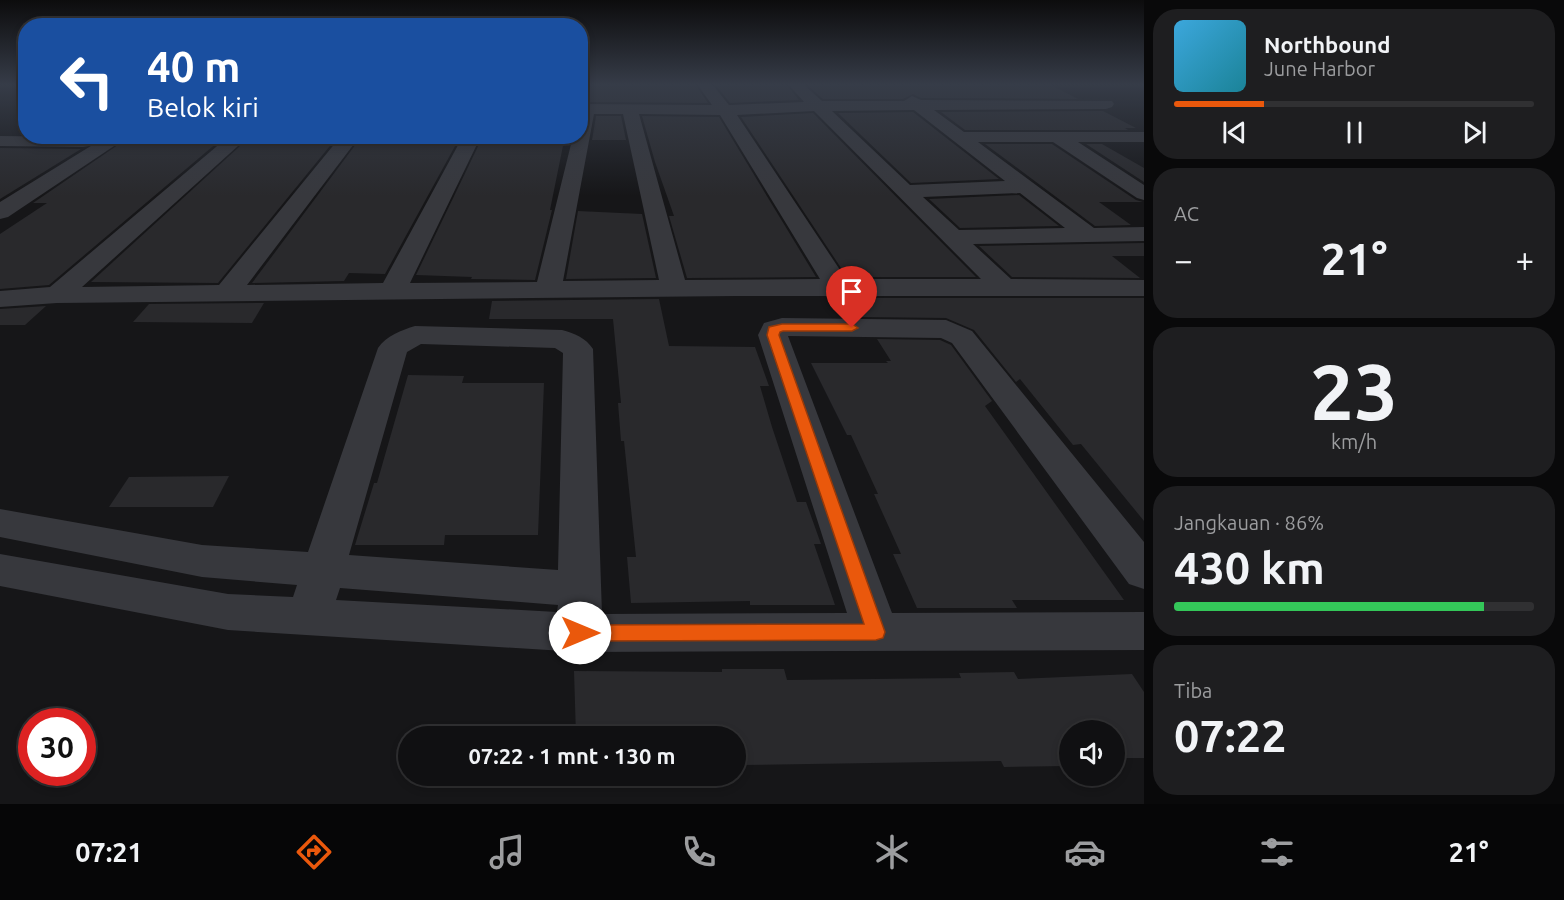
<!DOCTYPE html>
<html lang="id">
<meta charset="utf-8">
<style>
:root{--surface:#101012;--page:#1e1e20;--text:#f1f3f6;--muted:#9c9d9f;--line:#303032;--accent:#ea580c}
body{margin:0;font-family:Ubuntu,sans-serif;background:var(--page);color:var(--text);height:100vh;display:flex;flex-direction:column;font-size:22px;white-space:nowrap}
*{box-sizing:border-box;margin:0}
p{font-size:20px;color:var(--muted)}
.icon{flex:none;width:33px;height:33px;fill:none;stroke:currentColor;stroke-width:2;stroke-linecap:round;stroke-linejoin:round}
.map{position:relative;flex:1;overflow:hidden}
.side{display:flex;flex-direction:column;gap:9px;padding:9px;background:#09090a;width:420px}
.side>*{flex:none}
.top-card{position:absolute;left:18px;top:18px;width:570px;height:126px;border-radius:24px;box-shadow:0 3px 9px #0003,0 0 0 2px var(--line);background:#1a4fa0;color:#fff;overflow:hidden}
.fabs{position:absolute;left:1059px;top:720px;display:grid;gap:12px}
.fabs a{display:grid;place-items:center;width:66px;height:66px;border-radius:50%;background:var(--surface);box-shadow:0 3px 9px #0003,0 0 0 2px var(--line);font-size:30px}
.speed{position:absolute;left:18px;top:708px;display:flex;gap:12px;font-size:30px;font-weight:700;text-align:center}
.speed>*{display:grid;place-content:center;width:78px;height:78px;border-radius:50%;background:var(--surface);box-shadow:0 3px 9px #0003,0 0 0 2px var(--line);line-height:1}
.speed .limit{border:9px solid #d22;background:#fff;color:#111}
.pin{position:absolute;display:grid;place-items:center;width:51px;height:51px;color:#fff;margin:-62px -26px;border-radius:50% 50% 50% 0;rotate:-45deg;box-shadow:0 0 6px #0007}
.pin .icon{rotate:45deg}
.me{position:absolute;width:66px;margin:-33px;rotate:90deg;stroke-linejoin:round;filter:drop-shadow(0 0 4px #0008)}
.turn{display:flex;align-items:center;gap:21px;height:126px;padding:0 30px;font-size:27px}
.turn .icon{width:78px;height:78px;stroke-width:2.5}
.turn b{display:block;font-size:42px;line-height:51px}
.big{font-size:45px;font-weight:700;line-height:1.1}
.side .card{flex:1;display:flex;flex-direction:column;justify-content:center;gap:9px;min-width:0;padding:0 21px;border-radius:24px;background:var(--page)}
.side .dial{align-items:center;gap:0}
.dial b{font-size:78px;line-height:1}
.song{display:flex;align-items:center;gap:18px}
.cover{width:72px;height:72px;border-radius:9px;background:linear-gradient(135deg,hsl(200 70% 55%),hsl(190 70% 35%))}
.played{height:6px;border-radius:3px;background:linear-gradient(90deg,var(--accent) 25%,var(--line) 25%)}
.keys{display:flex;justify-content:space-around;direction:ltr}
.heat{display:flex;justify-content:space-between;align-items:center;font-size:33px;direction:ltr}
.charge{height:9px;border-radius:4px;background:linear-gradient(90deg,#34c759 86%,var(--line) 0)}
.trip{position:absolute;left:398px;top:726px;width:348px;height:60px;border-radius:30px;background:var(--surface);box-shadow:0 3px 9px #0003,0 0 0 2px var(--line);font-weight:700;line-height:60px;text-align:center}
.menu{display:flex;height:96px;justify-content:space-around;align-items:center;background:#060607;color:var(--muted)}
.menu .icon{width:42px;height:42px}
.menu .on{color:var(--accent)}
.menu b{font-size:27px;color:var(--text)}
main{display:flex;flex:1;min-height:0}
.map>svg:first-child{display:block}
.building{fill:#29292c}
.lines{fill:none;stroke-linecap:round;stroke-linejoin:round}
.minor{fill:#37383d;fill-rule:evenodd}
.route{fill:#ea580c;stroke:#983908;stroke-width:1.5}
</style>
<main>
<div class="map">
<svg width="1144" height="804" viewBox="0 0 1144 804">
<rect width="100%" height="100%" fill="#161618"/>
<g class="building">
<polygon points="580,84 695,84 708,103 580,102"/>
<polygon points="715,84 786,84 799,100 730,103"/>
<polygon points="806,84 1049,84 1078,99 921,98 913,94 903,99 823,99"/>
<polygon points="1103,111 1136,128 1125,128 1128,130 965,130 941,112"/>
<polygon points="913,112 999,179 911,183 838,113"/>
<polygon points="813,113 976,277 847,277 741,117"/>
<polygon points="596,116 621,116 626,140 592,140"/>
<polygon points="642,116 719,117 816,277 687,278 669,216 674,216 655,162"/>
<polygon points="131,136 225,136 49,285 0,289 0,234 47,203 33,203"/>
<polygon points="251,136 338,136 218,283 91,282"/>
<polygon points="362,136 460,137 385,274 349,273 344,281 252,283"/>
<polygon points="483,136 565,136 550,210 552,210 535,280 471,279 472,277 416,275"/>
<polygon points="985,144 1052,144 1136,200 1143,202 1099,202 1131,225 1095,226"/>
<polygon points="1086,144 1102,144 1144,168 1144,182"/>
<polygon points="0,148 81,149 0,199"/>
<polygon points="1019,195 1059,226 960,228 929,199"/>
<polygon points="578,211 642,214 656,278 566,279"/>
<polygon points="1144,243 1144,256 1112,256 1140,278 1012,277 979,246"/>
<polygon points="850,298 1144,298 1144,521 1081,444 1073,445 1020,379 1016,382 974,330 946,318 862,317"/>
<polygon points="659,299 669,346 755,347 769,386 760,386 772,427 797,502 806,502 821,544 814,544 835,605 750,605 750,601 631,603 627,557 636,557 624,441 621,441 618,403 621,403 613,319 489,319 492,301"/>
<polygon points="264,303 252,323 133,322 149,304"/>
<polygon points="46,306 25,325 0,325 0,309"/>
<polygon points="877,339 940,340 951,345 992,401 985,406 1124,600 1012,600 1017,608 917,608 893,554 901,554 874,494 878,494 851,435 847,435 811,363 888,363 886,361 891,361"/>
<polygon points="408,375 464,376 462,383 544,383 538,535 445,535 444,545 355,545 374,483 377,483"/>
<polygon points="229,476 213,507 109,507 129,477"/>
<polygon points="722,669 784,669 787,680 961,678 959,673 1014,672 1018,679 1132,674 1144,692 1144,758 1120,758 1122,761 1114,762 1114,730 1070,730 1070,762 1063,762 1065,766 1004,767 1001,761 740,765 735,736 576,736 574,671 722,672"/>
</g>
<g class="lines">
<g class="minor">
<path d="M697 84H712L729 105 804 102 788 84H803L822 101H904L912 96 921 100 1112 101 1114 104 1112 107 1106 109 934 110 964 132H1144V142H1078L1144 185V200L1137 198 1053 142H978L1094 228 1144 227V241L973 244 1011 279 1144 280V296H736L57 303 0 307V291L50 287 229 136H249L82 287 219 285 341 136H360L247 285 383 283 463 136H481L410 283 537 282 573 136H580V104L712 105ZM914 110 1005 181 910 185 832 111ZM814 111 981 279H846L737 115ZM594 114H623L659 280 563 281ZM639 114 720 115 820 279 685 280ZM1020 193 1065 228 959 230 923 197Z"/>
<polygon points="0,136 83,137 89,138 92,142 89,146 83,147 0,146"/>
<polygon points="107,136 129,136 8,217 0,219 0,202"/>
<path d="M782 318 946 320 972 331 1144 542V589L1129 584 952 343 941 338 788 336 892 613 1144 612V650L580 652 228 630 0 586V554L228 594 293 597 297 585 202 577 0 537V509L202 545 308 552 378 348C386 336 402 330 415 326L562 330C574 333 586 338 593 349L602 614 847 613 758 335 764 323ZM421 344 555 348 563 353 558 570 349 555 407 352ZM340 588 558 605 557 612 336 600Z"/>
</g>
</g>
<linearGradient id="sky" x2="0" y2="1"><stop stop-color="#0c0c0d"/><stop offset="0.43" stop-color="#363c48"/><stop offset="1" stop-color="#363c48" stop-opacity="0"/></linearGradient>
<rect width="1144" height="196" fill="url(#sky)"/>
<polygon class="route" points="782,324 852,324 858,328 852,331 783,331 780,332 779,335 885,632 883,638 876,640 580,641 573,639 570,633 573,627 580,625 864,624 767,335 769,327"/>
</svg>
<div class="fabs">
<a><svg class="icon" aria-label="sound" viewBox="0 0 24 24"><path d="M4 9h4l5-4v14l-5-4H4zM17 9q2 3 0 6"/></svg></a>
</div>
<div class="speed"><div class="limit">30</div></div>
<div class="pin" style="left:852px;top:328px;background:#d93025"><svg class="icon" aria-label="arrive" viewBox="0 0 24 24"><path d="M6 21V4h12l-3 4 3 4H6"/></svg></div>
<svg class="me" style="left:580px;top:633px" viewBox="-20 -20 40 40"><circle r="19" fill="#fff"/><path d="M0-13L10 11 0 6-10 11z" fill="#ea580c"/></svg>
<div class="trip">07:22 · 1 mnt · 130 m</div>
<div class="top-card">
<div class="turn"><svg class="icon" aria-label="left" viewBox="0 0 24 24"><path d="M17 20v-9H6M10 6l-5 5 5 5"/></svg><div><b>40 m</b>Belok kiri</div></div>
</div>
</div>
<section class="side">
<div class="card">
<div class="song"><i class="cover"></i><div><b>Northbound</b><p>June Harbor</p></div></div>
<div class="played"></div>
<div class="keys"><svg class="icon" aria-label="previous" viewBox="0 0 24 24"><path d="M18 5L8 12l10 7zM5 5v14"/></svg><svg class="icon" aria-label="pause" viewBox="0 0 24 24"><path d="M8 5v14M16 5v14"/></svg><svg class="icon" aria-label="next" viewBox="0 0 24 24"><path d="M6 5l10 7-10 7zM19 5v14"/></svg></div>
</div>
<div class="card"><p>AC</p>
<div class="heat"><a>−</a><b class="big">21°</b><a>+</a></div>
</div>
<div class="card dial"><b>23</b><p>km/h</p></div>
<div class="card"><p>Jangkauan · 86%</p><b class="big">430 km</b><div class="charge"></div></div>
<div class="card"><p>Tiba</p><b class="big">07:22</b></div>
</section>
</main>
<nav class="menu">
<b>07:21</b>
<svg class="icon on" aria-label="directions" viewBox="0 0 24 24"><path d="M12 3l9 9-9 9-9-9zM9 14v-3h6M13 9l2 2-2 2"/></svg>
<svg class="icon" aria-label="music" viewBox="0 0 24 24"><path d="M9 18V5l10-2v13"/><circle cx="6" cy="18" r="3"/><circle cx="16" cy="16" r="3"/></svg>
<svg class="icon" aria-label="phone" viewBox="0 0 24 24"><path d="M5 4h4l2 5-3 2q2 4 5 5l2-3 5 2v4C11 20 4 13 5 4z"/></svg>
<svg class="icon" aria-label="climate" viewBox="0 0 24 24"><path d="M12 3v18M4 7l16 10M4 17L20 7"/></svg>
<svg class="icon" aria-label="car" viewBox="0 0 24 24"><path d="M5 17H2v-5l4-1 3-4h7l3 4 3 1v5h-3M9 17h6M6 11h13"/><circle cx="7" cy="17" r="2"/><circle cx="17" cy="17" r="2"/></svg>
<svg class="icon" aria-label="filters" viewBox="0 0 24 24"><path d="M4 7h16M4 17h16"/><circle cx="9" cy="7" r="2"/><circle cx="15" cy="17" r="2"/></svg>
<b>21°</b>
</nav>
